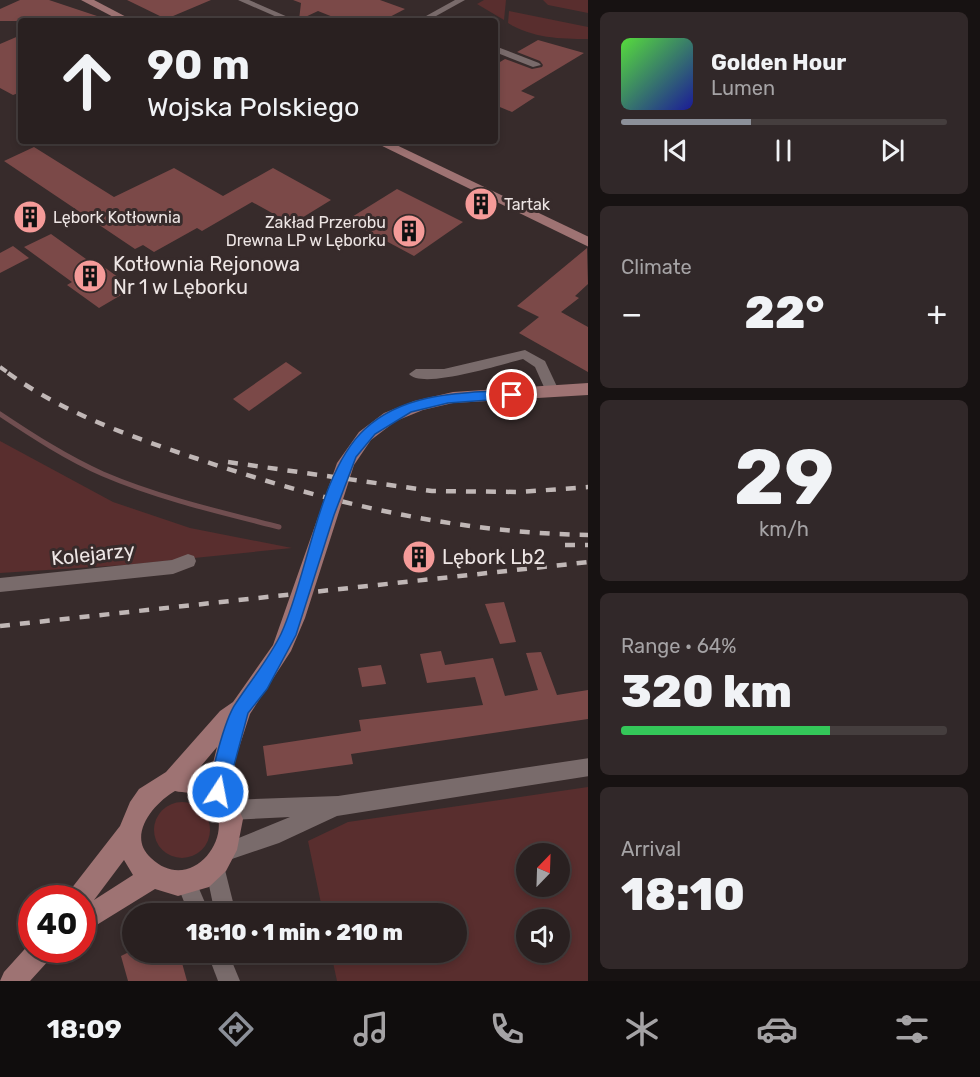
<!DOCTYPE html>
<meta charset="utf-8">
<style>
:root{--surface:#292020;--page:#312829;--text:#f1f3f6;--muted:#a5a3a5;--line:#453e3e;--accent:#8c9099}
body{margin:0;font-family:Rubik,sans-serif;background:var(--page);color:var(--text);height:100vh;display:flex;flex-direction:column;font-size:22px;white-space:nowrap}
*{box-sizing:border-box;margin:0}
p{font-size:20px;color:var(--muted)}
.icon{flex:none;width:33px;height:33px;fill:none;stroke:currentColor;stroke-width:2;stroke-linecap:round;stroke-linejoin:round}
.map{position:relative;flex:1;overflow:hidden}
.panel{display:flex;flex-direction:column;gap:12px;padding:12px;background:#171212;width:392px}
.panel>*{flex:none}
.hud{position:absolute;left:18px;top:18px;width:480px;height:126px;border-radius:6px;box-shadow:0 3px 9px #0003,0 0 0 2px var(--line);background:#292020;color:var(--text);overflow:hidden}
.needle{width:39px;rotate:23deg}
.tools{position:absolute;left:516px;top:843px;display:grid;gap:12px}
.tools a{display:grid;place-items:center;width:54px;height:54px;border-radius:50%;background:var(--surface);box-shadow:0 3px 9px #0003,0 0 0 2px var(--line);font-size:30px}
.speed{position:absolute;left:18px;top:885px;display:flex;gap:12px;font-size:30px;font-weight:700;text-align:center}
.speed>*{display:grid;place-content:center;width:78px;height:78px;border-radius:50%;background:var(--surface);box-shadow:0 3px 9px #0003,0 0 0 2px var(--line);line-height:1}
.speed .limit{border:9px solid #d22;background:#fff;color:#111}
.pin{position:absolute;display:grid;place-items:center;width:51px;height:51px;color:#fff;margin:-26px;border:3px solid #fff;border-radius:50%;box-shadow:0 2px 6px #0007}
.me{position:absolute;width:66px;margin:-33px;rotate:11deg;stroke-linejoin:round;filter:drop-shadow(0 0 4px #0008)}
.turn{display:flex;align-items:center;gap:21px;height:126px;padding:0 30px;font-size:27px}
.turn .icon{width:78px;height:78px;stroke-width:2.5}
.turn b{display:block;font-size:42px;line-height:51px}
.big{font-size:45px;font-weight:800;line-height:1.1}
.panel .card{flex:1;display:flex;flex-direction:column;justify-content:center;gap:9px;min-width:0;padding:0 21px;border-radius:9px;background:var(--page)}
.panel .dial{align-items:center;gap:0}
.dial b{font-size:78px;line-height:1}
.song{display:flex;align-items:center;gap:18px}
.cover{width:72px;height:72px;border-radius:9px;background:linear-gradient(135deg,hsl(110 70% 55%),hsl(240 70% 35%))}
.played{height:6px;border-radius:3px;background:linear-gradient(90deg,var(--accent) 40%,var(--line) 40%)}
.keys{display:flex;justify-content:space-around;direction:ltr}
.heat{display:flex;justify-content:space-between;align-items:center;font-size:33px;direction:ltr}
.charge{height:9px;border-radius:4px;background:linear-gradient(90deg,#34c759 64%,var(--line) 0)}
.trip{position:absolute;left:122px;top:903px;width:345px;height:60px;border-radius:30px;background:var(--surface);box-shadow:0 3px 9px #0003,0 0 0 2px var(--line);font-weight:800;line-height:60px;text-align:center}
.menu{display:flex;height:96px;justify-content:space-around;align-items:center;background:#100d0d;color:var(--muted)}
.menu .icon{width:42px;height:42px}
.menu .active{color:var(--accent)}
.menu b{font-size:27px;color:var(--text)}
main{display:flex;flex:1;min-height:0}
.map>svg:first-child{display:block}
.green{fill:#592e2e;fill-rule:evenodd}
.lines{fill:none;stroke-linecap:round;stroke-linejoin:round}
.stream{stroke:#704e50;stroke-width:5}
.building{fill:#7b4948}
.street{fill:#796b6b;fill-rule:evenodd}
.secondary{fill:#9e7373;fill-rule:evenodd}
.rail-far1{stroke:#c0b7b6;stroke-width:4;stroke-dasharray:8 8;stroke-linecap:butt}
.rail{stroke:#c0b7b6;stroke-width:4.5;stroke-dasharray:10 10;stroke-linecap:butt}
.route{fill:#1a73e8;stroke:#114b97;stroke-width:1.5}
.labels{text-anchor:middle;stroke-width:6;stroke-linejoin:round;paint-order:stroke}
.far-poi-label{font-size:16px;fill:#ede5e4;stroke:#372b2b;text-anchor:start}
.poi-label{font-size:20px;fill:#ede5e4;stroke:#372b2b;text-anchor:start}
.street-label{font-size:20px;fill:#ede5e4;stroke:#372b2b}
</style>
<main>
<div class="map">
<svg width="589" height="981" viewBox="0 0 589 981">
<rect width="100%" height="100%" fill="#372b2b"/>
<g class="green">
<polygon points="484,0 506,0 504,20 477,4"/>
<polygon points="543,0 588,0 588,13 548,5"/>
<path d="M509 11 588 27V39C560 39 532 38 508 23Z"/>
<polygon points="0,441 113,502 190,528 292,548 125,565 0,573"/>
<path d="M588 787V981H337L331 953 456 952V914L323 913 308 841 348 822ZM526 854H560V886H526ZM526 920H560V952H526Z"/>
<circle cx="182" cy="830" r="28"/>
</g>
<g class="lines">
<path class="stream" d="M0 414C33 436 67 458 103 474 159 498 220 512 279 527"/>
</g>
<g class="building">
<polygon points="20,0 49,0 103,18 103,21 0,21 0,9"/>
<polygon points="127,0 211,0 166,19"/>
<polygon points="293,0 380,0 405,9 382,21 343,21 318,11 299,20 301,3"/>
<polygon points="21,35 21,92 13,95 0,88 0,44"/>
<polygon points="538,40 584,53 521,91 535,97 512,112 495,105 495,65 505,59 532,69 542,67 543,65 540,61 517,52"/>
<polygon points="34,147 114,197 174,168 223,196 273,168 331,200 292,224 252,202 202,231 197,228 154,252 143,245 135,249 4,161"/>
<polygon points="397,189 463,222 414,256 347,220"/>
<polygon points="51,234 100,269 104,267 133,288 99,308 67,285 72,282 24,247"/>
<polygon points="13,246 29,258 0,273 0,253"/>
<polygon points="587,248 588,284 575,296 579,298 561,312 588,327 588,372 519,333 539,317 517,306"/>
<polygon points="286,362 302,373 249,411 233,399"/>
<polygon points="504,602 516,642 500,644 485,604"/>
<polygon points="441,651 445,665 493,658 505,696 538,690 526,653 541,652 557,695 588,690 588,719 351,754 353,764 267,776 263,746 361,731 359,720 483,705 475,677 427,683 420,654"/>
<polygon points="381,665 386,684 362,687 358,668"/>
<polygon points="129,952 179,952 187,981 128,981 121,956"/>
</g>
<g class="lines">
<g class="street">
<polygon points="238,0 249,0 297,21 286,21"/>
<polygon points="455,0 465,0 427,21 417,21"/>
<polygon points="495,46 539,63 541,65 533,67 495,52"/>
<path d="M525 350 545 361 560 393 558 396H548L535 367 523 359C503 364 422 390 409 374L416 369H444Z"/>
<polygon points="188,554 194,556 196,561 194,566 173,574 0,592 0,578 172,560"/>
<polygon points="589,758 589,776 337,816 279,843 223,862 236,914 215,914 205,866 208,859 218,857 216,853 219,846 290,817 229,820 222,817 219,810 222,803 229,800 338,796"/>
<polygon points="186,872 193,875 210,914 189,914 176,882 179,875"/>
<polygon points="207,952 228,952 240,981 218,981"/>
</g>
<g class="secondary">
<polygon points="81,0 94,0 134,21 121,21"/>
<polygon points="372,141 388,141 589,237 589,247"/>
<path d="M589 383V395L453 403 423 410 396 421 371 440 354 465 305 618 291 651 250 714 236 757 230 789 243 819 237 850 226 871 209 887 178 896 155 889 82 934V898H68L71 889 120 826 130 802 139 789 166 772 220 711 233 702 273 645 337 463 359 432 384 413 414 401 453 392ZM217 747 210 775 196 772ZM175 791C184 793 195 792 202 796 246 822 195 900 151 858 126 836 154 803 175 791ZM124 860 133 875 94 900Z"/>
<polygon points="32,941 32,950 54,950 50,959 30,981 0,981 4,972"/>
</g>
<polyline class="rail-far1" points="0,367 10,374"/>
<g class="rail">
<path d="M8 373C65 414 132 437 198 459 325 502 454 533 589 535"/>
<polyline points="228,462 432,491 520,492 589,487"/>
<polyline points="565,545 589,545"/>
<polyline points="0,626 589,562"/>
</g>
</g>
<path class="route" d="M512 390 517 392V398L448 403 411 412 375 434 356 457 334 515 296 635 267 689 248 713 225 799 218 801 212 799C206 783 226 717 236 703 251 680 269 659 281 634 308 576 318 472 365 429 405 392 462 393 512 390Z"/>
<defs>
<g id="building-disc" transform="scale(1.725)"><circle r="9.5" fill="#f59b99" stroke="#372b2b"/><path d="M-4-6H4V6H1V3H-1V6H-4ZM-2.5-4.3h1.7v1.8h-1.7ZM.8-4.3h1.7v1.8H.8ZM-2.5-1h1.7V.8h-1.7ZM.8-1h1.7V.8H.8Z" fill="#111"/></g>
</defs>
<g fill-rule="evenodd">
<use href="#building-disc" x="481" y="204"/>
<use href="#building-disc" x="30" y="217"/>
<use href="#building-disc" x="409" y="231"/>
<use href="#building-disc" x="90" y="276"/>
<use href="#building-disc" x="419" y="557"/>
</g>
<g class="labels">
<g class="far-poi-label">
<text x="504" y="210">Tartak</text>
<text x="53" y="223">Lębork Kotłownia</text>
<text x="386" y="228" text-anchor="end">Zakład Przerobu<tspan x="386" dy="18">Drewna LP w Lęborku</tspan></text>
</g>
<g class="poi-label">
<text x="113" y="271">Kotłownia Rejonowa<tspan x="113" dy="23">Nr 1 w Lęborku</tspan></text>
<text x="442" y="564">Lębork Lb2</text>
</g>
<g class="street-label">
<text transform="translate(93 554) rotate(-6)" y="7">Kolejarzy</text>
</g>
</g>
</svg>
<div class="tools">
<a><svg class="needle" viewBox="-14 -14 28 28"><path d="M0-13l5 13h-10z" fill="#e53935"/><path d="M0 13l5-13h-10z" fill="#a5a3a5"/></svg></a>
<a><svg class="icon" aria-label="sound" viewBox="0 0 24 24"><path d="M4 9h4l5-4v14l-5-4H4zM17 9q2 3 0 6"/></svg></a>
</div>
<div class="speed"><div class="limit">40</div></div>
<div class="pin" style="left:512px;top:395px;background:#d93025"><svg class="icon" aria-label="arrive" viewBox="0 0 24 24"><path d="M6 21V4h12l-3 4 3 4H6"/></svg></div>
<svg class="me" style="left:218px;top:792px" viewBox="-20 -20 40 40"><circle r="17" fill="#1a73e8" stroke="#fff" stroke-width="3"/><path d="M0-11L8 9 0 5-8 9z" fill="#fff"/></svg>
<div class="trip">18:10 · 1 min · 210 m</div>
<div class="hud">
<div class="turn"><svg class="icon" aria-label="ahead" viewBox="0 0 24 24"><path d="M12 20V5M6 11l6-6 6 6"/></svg><div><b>90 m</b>Wojska Polskiego</div></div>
</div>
</div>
<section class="panel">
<div class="card">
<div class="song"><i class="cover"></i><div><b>Golden Hour</b><p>Lumen</p></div></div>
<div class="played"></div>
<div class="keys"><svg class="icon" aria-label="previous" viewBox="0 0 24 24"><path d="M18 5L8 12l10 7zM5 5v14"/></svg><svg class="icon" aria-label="pause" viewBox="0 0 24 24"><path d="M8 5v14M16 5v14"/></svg><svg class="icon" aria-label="next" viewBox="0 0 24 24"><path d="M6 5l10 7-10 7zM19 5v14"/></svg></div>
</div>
<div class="card"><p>Climate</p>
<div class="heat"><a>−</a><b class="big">22°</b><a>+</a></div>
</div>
<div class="card dial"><b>29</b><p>km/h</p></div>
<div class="card"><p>Range · 64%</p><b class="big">320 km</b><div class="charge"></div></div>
<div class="card"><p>Arrival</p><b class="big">18:10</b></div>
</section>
</main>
<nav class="menu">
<b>18:09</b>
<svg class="icon active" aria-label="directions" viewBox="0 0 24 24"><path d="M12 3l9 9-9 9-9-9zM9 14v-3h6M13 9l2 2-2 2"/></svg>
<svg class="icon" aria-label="music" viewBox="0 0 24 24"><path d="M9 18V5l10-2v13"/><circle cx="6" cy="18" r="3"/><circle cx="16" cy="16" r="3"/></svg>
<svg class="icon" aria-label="phone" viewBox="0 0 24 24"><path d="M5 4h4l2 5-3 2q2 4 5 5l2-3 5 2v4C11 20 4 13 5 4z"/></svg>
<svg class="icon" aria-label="climate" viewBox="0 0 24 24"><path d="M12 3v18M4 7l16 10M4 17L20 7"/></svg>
<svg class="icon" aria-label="car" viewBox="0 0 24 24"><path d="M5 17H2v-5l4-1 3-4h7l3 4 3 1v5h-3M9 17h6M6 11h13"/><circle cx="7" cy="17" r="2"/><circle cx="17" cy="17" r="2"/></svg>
<svg class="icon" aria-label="filters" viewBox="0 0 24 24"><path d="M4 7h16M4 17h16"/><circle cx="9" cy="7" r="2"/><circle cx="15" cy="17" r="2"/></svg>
</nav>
